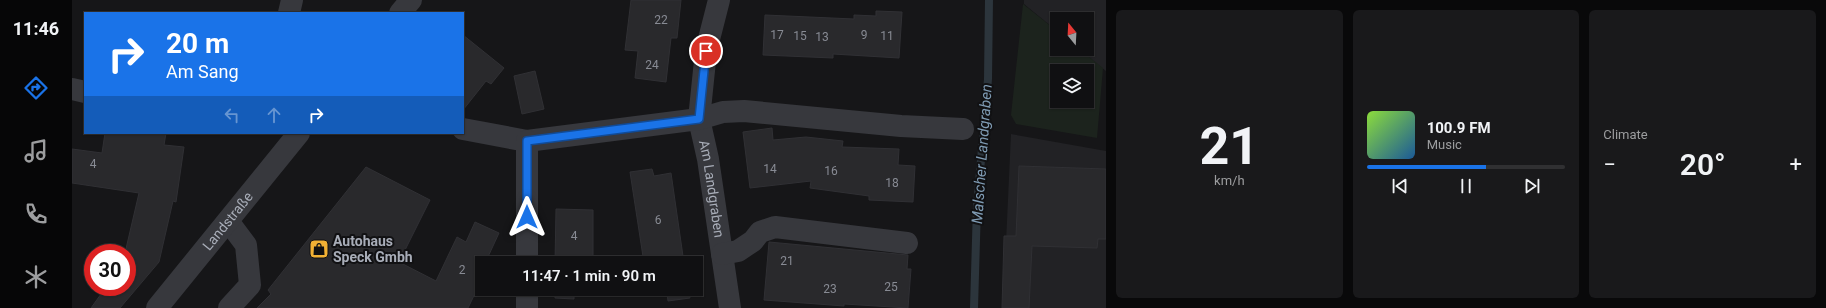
<!DOCTYPE html>
<meta charset="utf-8">
<style>
:root{--surface:#101012;--page:#19191b;--text:#f1f3f6;--muted:#9c9d9f;--line:#303032;--accent:#1a73e8}
body{margin:0;font-family:Roboto,sans-serif;background:var(--page);color:var(--text);height:100vh;display:flex;flex-direction:column;font-size:15px;white-space:nowrap}
*{box-sizing:border-box;margin:0}
p{font-size:13px;color:var(--muted)}
.icon{flex:none;width:22px;height:22px;fill:none;stroke:currentColor;stroke-width:2;stroke-linecap:round;stroke-linejoin:round}
.map{position:relative;flex:1;overflow:hidden}
.details{display:flex;flex-direction:column;gap:10px;padding:10px;background:#09090a;width:720px}
.details>*{flex:none}
.top-card{position:absolute;left:12px;top:12px;width:380px;height:122px;border-radius:0px;box-shadow:0 1px 3px #0004,0 0 0 1px var(--line);background:#1a73e8;color:#fff;overflow:hidden}
.needle{width:26px;rotate:342deg}
.fabs{position:absolute;left:978px;top:12px;display:grid;gap:8px}
.fabs a{display:grid;place-items:center;width:44px;height:44px;border-radius:0px;background:var(--surface);box-shadow:0 1px 3px #0004,0 0 0 1px var(--line);font-size:20px}
.speed{position:absolute;left:12px;top:244px;display:flex;gap:8px;font-size:20px;font-weight:700;text-align:center}
.speed>*{display:grid;place-content:center;width:52px;height:52px;border-radius:50%;background:var(--surface);box-shadow:0 1px 3px #0004,0 0 0 1px var(--line);line-height:1}
.speed .limit{border:6px solid #d22;background:#fff;color:#111}
.pin{position:absolute;display:grid;place-items:center;width:34px;height:34px;color:#fff;margin:-17px;border:2px solid #fff;border-radius:50%;box-shadow:0 1px 4px #0007}
.me{position:absolute;width:44px;margin:-22px;rotate:0deg;stroke-linejoin:round;filter:drop-shadow(0 0 3px #0008)}
.turn{display:flex;align-items:center;gap:14px;height:84px;padding:0 16px;font-size:18px}
.turn .icon{width:52px;height:52px;stroke-width:2.5}
.turn b{display:block;font-size:28px;line-height:34px}
.lanes{display:flex;align-items:center;height:38px;padding:0 16px;background:#0003;justify-content:center;gap:20px;direction:ltr}
.lanes .off{opacity:.35}
.big{font-size:30px;font-weight:600;line-height:1.1}
.details .widget{flex:1;display:flex;flex-direction:column;justify-content:center;gap:6px;min-width:0;padding:0 14px;border-radius:6px;background:var(--page)}
.details .dial{align-items:center;gap:0}
.dial b{font-size:52px;line-height:1}
.song{display:flex;align-items:center;gap:12px}
.cover{width:48px;height:48px;border-radius:6px;background:linear-gradient(135deg,hsl(90 70% 55%),hsl(210 70% 35%))}
.played{height:4px;border-radius:2px;background:linear-gradient(90deg,var(--accent) 60%,var(--line) 60%)}
.keys{display:flex;justify-content:space-around;direction:ltr}
.heat{display:flex;justify-content:space-between;align-items:center;font-size:22px;direction:ltr}
.details .tiles{flex:1;display:grid;gap:10px;grid-template-columns:repeat(3,1fr)}
.trip{position:absolute;left:403px;top:256px;width:228px;height:40px;border-radius:0px;background:var(--surface);box-shadow:0 1px 3px #0004,0 0 0 1px var(--line);font-weight:600;line-height:40px;text-align:center}
main{display:flex;flex:1;min-height:0}
.tabs{display:flex;flex-direction:column;width:72px;justify-content:space-around;align-items:center;background:#060607;color:var(--muted)}
.tabs .icon{width:28px;height:28px}
.tabs .on{color:var(--accent)}
.tabs b{font-size:18px;color:var(--text)}
.map>svg:first-child{display:block}
.built{fill:#222225}
.green{fill:#1c231d;fill-rule:evenodd}
.lines{fill:none;stroke-linecap:round;stroke-linejoin:round}
.stream{stroke:#2c353c;stroke-width:8}
.building{fill:#29292c;stroke:#303034}
.minor{stroke:#37383d;stroke-width:22}
.route-casing{stroke:#114b97;stroke-width:10}
.route{stroke:#1a73e8;stroke-width:7}
.labels{text-anchor:middle;stroke-width:4;stroke-linejoin:round;paint-order:stroke}
.number-label{font-size:12px;fill:#888b94}
.street-label{font-size:14px;fill:#a8adb8;stroke:#111113}
.poi-label{font-size:14px;font-weight:bold;fill:#a8adb8;stroke:#111113;text-anchor:start}
.water-label{font-size:15px;font-style:italic;fill:#7f9bb3;stroke:#111113}
</style>
<main>
<nav class="tabs">
<b>11:46</b>
<svg class="icon on" aria-label="directions" viewBox="0 0 24 24"><path d="M12 3l9 9-9 9-9-9zM9 14v-3h6M13 9l2 2-2 2"/></svg>
<svg class="icon" aria-label="music" viewBox="0 0 24 24"><path d="M9 18V5l10-2v13"/><circle cx="6" cy="18" r="3"/><circle cx="16" cy="16" r="3"/></svg>
<svg class="icon" aria-label="phone" viewBox="0 0 24 24"><path d="M5 4h4l2 5-3 2q2 4 5 5l2-3 5 2v4C11 20 4 13 5 4z"/></svg>
<svg class="icon" aria-label="climate" viewBox="0 0 24 24"><path d="M12 3v18M4 7l16 10M4 17L20 7"/></svg>
</nav>
<div class="map">
<svg width="1034" height="308" viewBox="0 0 1034 308">
<rect width="100%" height="100%" fill="#161618"/>
<g class="built">
<polygon points="952,0 1034,0 1034,71 1007,49 1015,49 1015,19 985,19 985,31 952,4"/>
<polygon points="939,134 1034,151 1034,308 931,308"/>
</g>
<path class="green" d="M951 4 985 31V49H1007L1031 68 1025 138 944 124 939 115ZM985 71H1015V101H985Z"/>
<g class="lines">
<polyline class="stream" points="902,308 905,206 916,79 917,0"/>
</g>
<g class="building">
<polygon points="559,0 609,0 605,38 599,38 594,82 563,78 566,51 553,50"/>
<polygon points="804,11 830,12 827,58 761,54 761,58 691,55 693,15 782,19 782,15 804,16"/>
<polygon points="391,35 432,68 419,84 414,81 391,110"/>
<polygon points="463,71 472,109 450,114 442,76"/>
<polygon points="700,128 701,140 734,137 771,141 770,147 827,149 826,165 843,166 841,202 797,200 797,196 738,188 739,181 678,188 671,132"/>
<polygon points="33,133 94,133 92,145 112,147 104,202 101,201 87,262 48,308 19,308 34,287 55,287 55,253 53,253 67,193 0,183 0,149 30,153"/>
<polygon points="947,166 1034,169 1034,239 1026,239 1025,248 960,246 957,308 930,308 932,236 944,236"/>
<polygon points="294,167 358,200 327,262 364,281 385,237 394,242 403,222 427,233 415,259 419,260 417,263 410,263 410,279 396,308 185,308 199,294 196,290"/>
<polygon points="580,169 582,176 599,173 612,263 572,263 558,172"/>
<polygon points="484,209 521,210 521,263 483,263"/>
<polygon points="697,242 836,255 835,269 839,269 836,308 772,304 772,306 692,300"/>
<polygon points="483,289 521,289 521,292 502,292 502,299 483,298"/>
<polygon points="576,289 616,289 618,298 596,301 595,293 577,296"/>
</g>
<g class="lines">
<g class="minor">
<path id="s1" d="M647 0 634 51 627 119 636 159 658 308"/>
<polyline points="217,13 220,0"/>
<polyline points="328,13 339,0"/>
<polyline points="0,89 13,92"/>
<polyline points="391,129 455,141 627,119 651,112 672,111 829,126 891,129"/>
<polyline points="455,141 455,263"/>
<polyline points="156,221 174,245 178,285 157,308"/>
<polyline points="650,254 666,251 681,241 688,232 703,227 835,243"/>
<polyline points="455,289 455,308"/>
<path id="s2" d="M85 308 227 133"/>
</g>
</g>
<g class="lines">
<g class="route-casing">
<polyline id="route" points="455,217 455,141 627,119 634,51"/>
</g>
<use href="#route" class="route"/>
</g>
<defs>
<g id="shop-square" transform="scale(1)"><rect x="-9" y="-9" width="18" height="18" rx="4" fill="#f2b134" stroke="#111113"/><path d="M-5-2.5h2.3a2.7 3.5 0 0 1 5.4 0H5L5.5 6h-11ZM-1.5-2.5h3a1.5 2.3 0 0 0-3 0Z" fill="#111"/></g>
</defs>
<g fill-rule="evenodd">
<use href="#shop-square" x="247" y="249"/>
</g>
<g class="labels">
<g class="number-label">
<text x="589" y="24">22</text>
<text x="705" y="39">17</text>
<text x="792" y="39">9</text>
<text x="728" y="40">15</text>
<text x="815" y="40">11</text>
<text x="750" y="41">13</text>
<text x="580" y="69">24</text>
<text x="21" y="168">4</text>
<text x="698" y="173">14</text>
<text x="759" y="175">16</text>
<text x="820" y="187">18</text>
<text x="586" y="224">6</text>
<text x="502" y="240">4</text>
<text x="715" y="265">21</text>
<text x="390" y="274">2</text>
<text x="819" y="291">25</text>
<text x="758" y="293">23</text>
</g>
<g class="street-label">
<text dy="5" stroke="none"><textPath href="#s1" startOffset="192">Am Landgraben</textPath></text>
<text dy="5" stroke="none"><textPath href="#s2" startOffset="112">Landstraße</textPath></text>
</g>
<g class="poi-label">
<text x="261" y="246">Autohaus<tspan x="261" dy="16">Speck Gmbh</tspan></text>
</g>
<g class="water-label">
<text transform="translate(910 154) rotate(-86)" y="5">Malscher Landgraben</text>
</g>
</g>
</svg>
<div class="fabs">
<a><svg class="needle" viewBox="-14 -14 28 28"><path d="M0-13l5 13h-10z" fill="#e53935"/><path d="M0 13l5-13h-10z" fill="#9c9d9f"/></svg></a>
<a><svg class="icon" aria-label="layers" viewBox="0 0 24 24"><path d="M12 4l9 5-9 5-9-5zM3 14l9 5 9-5"/></svg></a>
</div>
<div class="speed"><div class="limit">30</div></div>
<div class="pin" style="left:634px;top:51px;background:#d93025"><svg class="icon" aria-label="arrive" viewBox="0 0 24 24"><path d="M6 21V4h12l-3 4 3 4H6"/></svg></div>
<svg class="me" style="left:455px;top:217px" viewBox="-20 -20 40 40"><path d="M0-17L14 15 0 8-14 15z" fill="#1a73e8" stroke="#fff" stroke-width="4"/></svg>
<div class="trip">11:47 · 1 min · 90 m</div>
<div class="top-card">
<div class="turn"><svg class="icon" aria-label="right" viewBox="0 0 24 24"><path d="M7 20v-9h11M14 6l5 5-5 5"/></svg><div><b>20 m</b>Am Sang</div></div>
<div class="lanes"><svg class="icon off" aria-label="left" viewBox="0 0 24 24"><path d="M17 20v-9H6M10 6l-5 5 5 5"/></svg><svg class="icon off" aria-label="ahead" viewBox="0 0 24 24"><path d="M12 20V5M6 11l6-6 6 6"/></svg><svg class="icon" aria-label="right" viewBox="0 0 24 24"><path d="M7 20v-9h11M14 6l5 5-5 5"/></svg></div>
</div>
</div>
<section class="details">
<div class="tiles">
<div class="widget dial"><b>21</b><p>km/h</p></div>
<div class="widget">
<div class="song"><i class="cover"></i><div><b>100.9 FM</b><p>Music</p></div></div>
<div class="played"></div>
<div class="keys"><svg class="icon" aria-label="previous" viewBox="0 0 24 24"><path d="M18 5L8 12l10 7zM5 5v14"/></svg><svg class="icon" aria-label="pause" viewBox="0 0 24 24"><path d="M8 5v14M16 5v14"/></svg><svg class="icon" aria-label="next" viewBox="0 0 24 24"><path d="M6 5l10 7-10 7zM19 5v14"/></svg></div>
</div>
<div class="widget"><p>Climate</p>
<div class="heat"><a>−</a><b class="big">20°</b><a>+</a></div>
</div>
</div>
</section>
</main>
